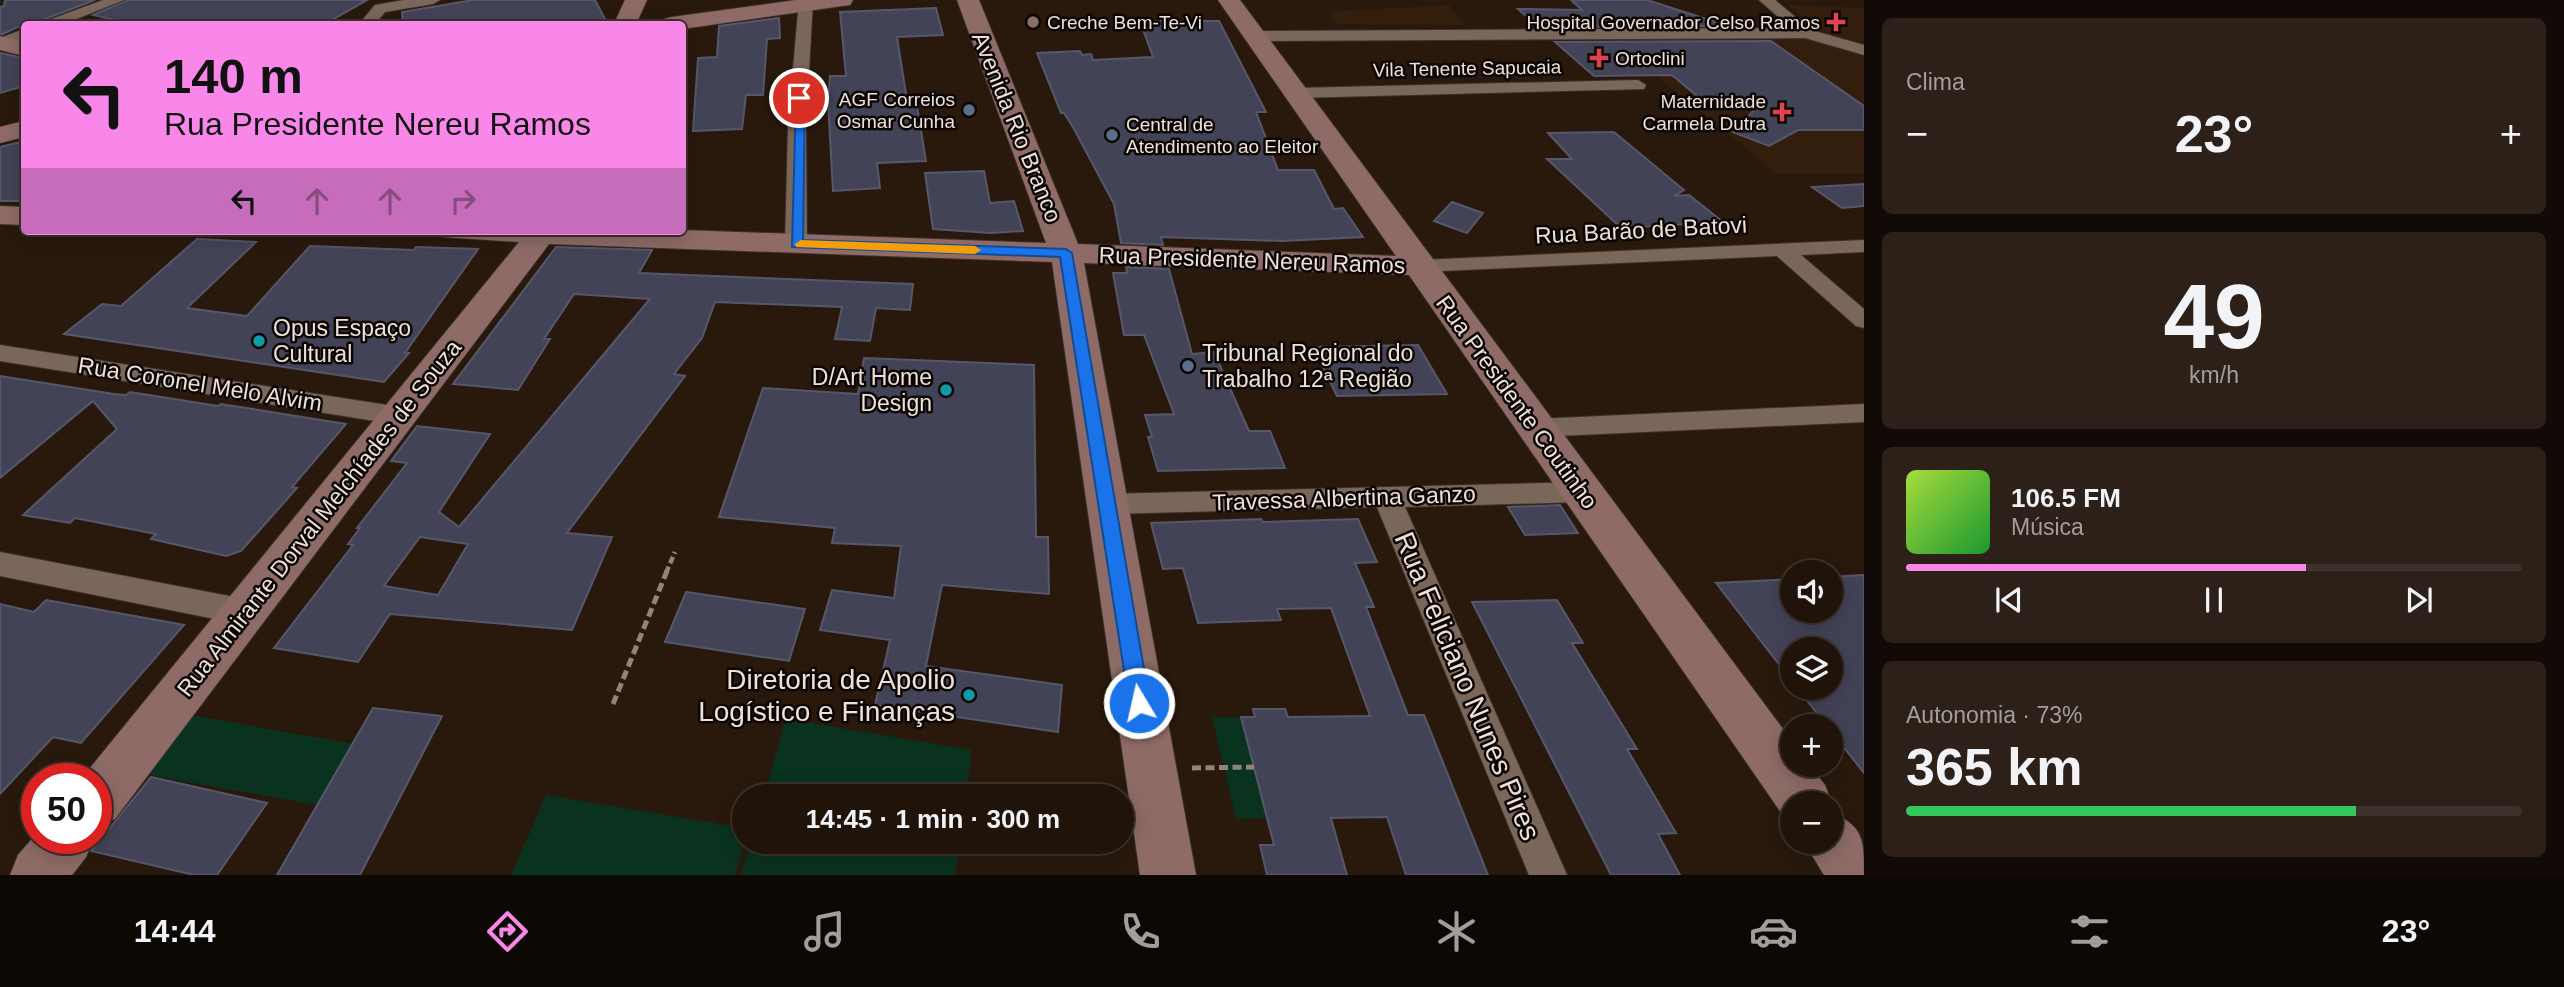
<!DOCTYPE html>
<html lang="pt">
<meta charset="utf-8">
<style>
:root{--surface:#1f130a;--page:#2c2018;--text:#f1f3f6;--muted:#a19e9c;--line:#3c322b;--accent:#f987e9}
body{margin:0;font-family:Arial,sans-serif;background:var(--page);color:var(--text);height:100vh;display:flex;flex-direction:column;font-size:26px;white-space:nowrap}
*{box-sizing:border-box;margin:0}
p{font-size:23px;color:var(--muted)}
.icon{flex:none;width:38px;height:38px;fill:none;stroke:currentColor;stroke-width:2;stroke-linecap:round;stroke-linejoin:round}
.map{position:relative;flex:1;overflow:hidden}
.side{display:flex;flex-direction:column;gap:18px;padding:18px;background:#110a06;width:700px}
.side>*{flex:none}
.banner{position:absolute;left:21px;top:21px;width:665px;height:214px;border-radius:7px;box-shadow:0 4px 18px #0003,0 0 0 2px var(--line);background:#f987e9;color:#111;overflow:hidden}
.buttons{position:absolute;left:1780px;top:560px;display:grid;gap:14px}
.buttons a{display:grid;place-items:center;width:63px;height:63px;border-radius:50%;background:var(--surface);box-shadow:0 4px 18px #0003,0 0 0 2px var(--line);font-size:35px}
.speed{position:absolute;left:21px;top:763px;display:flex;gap:14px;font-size:35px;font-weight:700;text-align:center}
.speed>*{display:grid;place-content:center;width:91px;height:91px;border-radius:50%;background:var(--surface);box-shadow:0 4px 18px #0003,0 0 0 2px var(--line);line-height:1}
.speed .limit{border:10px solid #d22;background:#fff;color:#111}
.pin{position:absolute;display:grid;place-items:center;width:60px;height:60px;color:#fff;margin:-30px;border:4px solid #fff;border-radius:50%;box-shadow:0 2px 7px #0007}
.me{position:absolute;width:77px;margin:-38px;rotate:351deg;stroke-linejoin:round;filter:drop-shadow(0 0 5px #0008)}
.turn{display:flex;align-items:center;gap:24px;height:147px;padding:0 28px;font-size:32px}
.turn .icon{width:91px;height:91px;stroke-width:2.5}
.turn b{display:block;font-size:49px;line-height:60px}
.lanes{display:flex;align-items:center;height:66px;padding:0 28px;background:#0003;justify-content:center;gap:35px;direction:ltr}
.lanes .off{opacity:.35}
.big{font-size:52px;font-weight:800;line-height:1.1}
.side .widget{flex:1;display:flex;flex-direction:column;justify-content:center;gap:10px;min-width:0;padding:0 24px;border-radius:10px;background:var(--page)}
.side .dial{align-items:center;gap:0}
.dial b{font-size:91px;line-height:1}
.song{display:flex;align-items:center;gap:21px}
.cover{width:84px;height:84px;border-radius:10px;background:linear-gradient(135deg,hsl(80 70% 55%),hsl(130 70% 35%))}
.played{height:7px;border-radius:4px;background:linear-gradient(90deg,var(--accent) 65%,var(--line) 65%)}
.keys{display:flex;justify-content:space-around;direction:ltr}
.heat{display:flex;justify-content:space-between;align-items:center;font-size:38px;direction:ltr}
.charge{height:10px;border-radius:5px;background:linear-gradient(90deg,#34c759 73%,var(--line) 0)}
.trip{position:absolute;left:732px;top:784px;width:402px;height:70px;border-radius:35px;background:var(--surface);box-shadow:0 4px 18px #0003,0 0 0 2px var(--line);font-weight:800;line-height:70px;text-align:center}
.tabs{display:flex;height:112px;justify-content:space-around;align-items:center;background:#0c0804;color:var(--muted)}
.tabs .icon{width:49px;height:49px}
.tabs .current{color:var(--accent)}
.tabs b{font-size:32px;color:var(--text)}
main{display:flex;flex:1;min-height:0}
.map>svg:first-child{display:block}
.built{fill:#331e0e}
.green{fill:#0a331f}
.building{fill:#424357;stroke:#56576b;stroke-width:2;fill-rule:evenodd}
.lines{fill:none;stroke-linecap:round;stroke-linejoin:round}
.street-casing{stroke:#3d312c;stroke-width:2}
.secondary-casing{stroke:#3d312c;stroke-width:2}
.path-far1{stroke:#92847b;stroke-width:4.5;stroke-dasharray:7 3.5;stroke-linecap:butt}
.path{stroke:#92847b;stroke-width:5;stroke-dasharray:9 4.5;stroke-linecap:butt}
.street{fill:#7a6759;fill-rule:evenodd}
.secondary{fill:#8e6b66;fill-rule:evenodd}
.route{fill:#1a73e8;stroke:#114b97;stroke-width:2}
.slow{fill:#f59e0b}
.education-dot{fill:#8d6e63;stroke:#0c0603;stroke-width:2.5}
.health-dot{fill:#e0444e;stroke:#0c0603;stroke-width:2.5}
.service-dot{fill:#5c6f8a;stroke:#0c0603;stroke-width:2.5}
.culture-dot{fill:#0f9aa8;stroke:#0c0603;stroke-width:2.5}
.labels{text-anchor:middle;stroke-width:5;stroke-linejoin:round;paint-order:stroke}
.far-poi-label{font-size:19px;fill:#ede1da;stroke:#0c0603;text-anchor:start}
.far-street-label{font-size:19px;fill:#ede1da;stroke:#0c0603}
.street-label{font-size:23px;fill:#ede1da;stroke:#0c0603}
.poi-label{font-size:23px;fill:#ede1da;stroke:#0c0603;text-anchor:start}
.near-poi-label{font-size:28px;fill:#ede1da;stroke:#0c0603;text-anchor:end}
.near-street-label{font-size:28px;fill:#ede1da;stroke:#0c0603}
</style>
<main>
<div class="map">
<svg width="1864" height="875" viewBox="0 0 1864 875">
<rect width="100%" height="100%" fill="#29190d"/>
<g class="built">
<polygon points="1449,5 1465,25 1336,24 1328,12"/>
<polygon points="1787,5 1864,8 1864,46 1828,36"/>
<polygon points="1608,37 1819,38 1864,51 1864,173 1776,173"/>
</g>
<g class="green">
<polygon points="185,714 352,744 317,805 138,773"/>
<polygon points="1212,717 1241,717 1267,818 1236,819"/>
<polygon points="786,719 972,750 966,796 764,796"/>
<polygon points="546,795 744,828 745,842 735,875 511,875"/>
<polygon points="751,842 960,842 955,875 741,875"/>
</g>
<g class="building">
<polygon points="5,0 95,0 45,19 39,24 24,24 3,34 0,34 0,7 4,6"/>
<polygon points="127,0 367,0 325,24 133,24 93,15"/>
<polygon points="473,0 595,0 606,21 587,24 403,24 402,12"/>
<polygon points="1571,0 1647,0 1728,26 1538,27 1518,9 1582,10"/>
<polygon points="936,8 943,35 897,37 908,107 917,106 926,161 877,163 880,188 833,191 828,101 830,76 846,76 840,12"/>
<polygon points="779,18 780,38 767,39 763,95 746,95 742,129 693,131 698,58 717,57 719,26"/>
<polygon points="1140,21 1219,21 1266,112 1256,112 1278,170 1314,170 1334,209 1343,208 1363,237 1282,241 1161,237 1163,245 1121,243 1114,204 1074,129 1064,113 1061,113 1037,53 1080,51 1082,55 1091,54 1093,60 1153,57"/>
<polygon points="1771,41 1864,106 1864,130 1798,130 1769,146 1733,132 1756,108 1709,106 1672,75 1594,76 1555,42"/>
<polygon points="0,53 24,58 24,86 0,93"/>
<polygon points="1614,132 1684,190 1674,196 1689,195 1723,222 1621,228 1547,159 1572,159 1548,133"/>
<polygon points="24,141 24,201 0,201 0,147"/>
<polygon points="984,171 990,203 1014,201 1023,231 991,233 933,229 925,173"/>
<polygon points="1864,184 1864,206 1842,208 1812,187"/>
<polygon points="1452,202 1483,213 1467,233 1434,221"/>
<polygon points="197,239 256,242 187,308 247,316 310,246 414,250 416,247 478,249 405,353 409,353 384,382 64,334 102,304 121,306"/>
<path d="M556 247 652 250 639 273 913 284 910 310 876 308 870 341 835 339 842 307 715 302 702 338 674 374 685 376 567 533 612 537 572 630 390 614 358 662 274 648 353 545 348 544 360 528H357L407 463 391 461 417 426 490 434 439 512 459 527 650 299 574 294 544 339H550L518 390 453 384ZM420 537 468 544 438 595 384 586Z"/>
<polygon points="1126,267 1169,269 1192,354 1214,352 1249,431 1270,431 1285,468 1158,471 1148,437 1152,437 1145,415 1174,414 1144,335 1124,335 1113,273 1127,273"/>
<polygon points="1418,345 1447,394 1337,396 1313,347"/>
<polygon points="864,358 1034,365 1036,537 1048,537 1049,594 942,585 926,666 1062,685 1058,732 875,705 890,640 820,630 832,590 894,598 901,546 832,543 835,528 719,517 763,388 858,394"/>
<polygon points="0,376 114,394 126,395 130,392 218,406 221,404 346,424 292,487 297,488 241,551 226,556 151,539 156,534 75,518 70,523 23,515 117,429 93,401 0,478"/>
<polygon points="1560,505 1578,533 1525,535 1508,507"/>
<polygon points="1261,519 1263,522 1358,519 1377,562 1355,563 1374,607 1366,607 1408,715 1424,715 1488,875 1406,875 1387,817 1331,818 1347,875 1267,875 1260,845 1274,845 1241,717 1255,717 1253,709 1285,709 1288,717 1370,716 1331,608 1277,609 1281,620 1198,623 1183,568 1163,569 1151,523"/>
<polygon points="1864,575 1864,773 1830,730 1830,726 1827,726 1797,688 1830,688 1830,649 1792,649 1792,681 1716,583 1792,579 1792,611 1830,611 1830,577"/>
<polygon points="686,592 805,609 789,661 665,642"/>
<polygon points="46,600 184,625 81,743 53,737 0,794 0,604 34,612"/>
<polygon points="1557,600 1583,643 1572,643 1637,749 1627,749 1676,833 1658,834 1680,875 1611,875 1472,602"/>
<polygon points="373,708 442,716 360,875 277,875"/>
<polygon points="151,777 267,803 217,875 194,875 91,851"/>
</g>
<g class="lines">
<g class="street-casing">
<g id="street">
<polygon points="103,0 124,0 64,24 43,24 46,21"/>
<polygon points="404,0 440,0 433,4 385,12 375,24 359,24 375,5"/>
<polygon points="799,0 813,0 806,126 807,244 803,248 789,248 785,244 788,126"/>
<polygon points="1759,0 1775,0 1811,30 1864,45 1864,55 1805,38 1254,41 1246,36 1254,31 1791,28"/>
<polygon points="24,29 24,39 0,48 0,38"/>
<polygon points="1638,80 1646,85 1644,89 1296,98 1287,93 1296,88"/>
<polygon points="1864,240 1864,252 1801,255 1864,309 1864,328 1856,326 1777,256 1420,272 1412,271 1409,266 1412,261 1420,260"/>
<polygon points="0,345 400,407 409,410 413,416 409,422 400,425 0,361"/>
<polygon points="1864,404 1864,422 1536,437 1527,434 1523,428 1527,422 1536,419"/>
<polygon points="1582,482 1592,485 1596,492 1592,499 1582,502 1405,507 1567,875 1529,875 1377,507 1107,514 1097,511 1093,504 1097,497 1107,494"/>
<polygon points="0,552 245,599 256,603 260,612 256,621 245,625 0,576"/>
</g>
</g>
<g class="secondary-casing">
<g id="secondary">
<polygon points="625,0 647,0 636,24 614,24"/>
<polygon points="796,0 853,0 850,5 842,6 682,29 682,24 661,24 664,19 672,17"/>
<polygon points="957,0 979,0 1078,244 1396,256 1218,0 1240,0 1792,741 1792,765 1809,765 1825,785 1832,803 1830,807 1830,803 1792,803 1792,823 1787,821 1409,275 1084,263 1196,875 1140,875 1052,262 549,244 115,819 96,826 96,779 81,779 519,242 443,237 439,231 682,230 1046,243"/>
<polygon points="0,36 24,42 24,56 0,50"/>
<polygon points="24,121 24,137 0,143 0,127"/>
<polygon points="0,206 24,207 24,225 0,224"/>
<path d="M1830 812C1864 826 1864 840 1864 875H1824L1804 842H1830Z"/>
<polygon points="37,833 37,838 94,838 86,857 72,875 10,875 18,855"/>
</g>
</g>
<polyline class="path-far1" points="666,573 675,552"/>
<g class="path">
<polyline points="613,704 667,571"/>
<polyline points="1192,768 1254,767"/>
</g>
<use href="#street" class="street"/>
<use href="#secondary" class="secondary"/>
</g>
<polygon class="route" points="796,96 805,98 803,240 1066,249 1072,253 1150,703 1147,709 1139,712 1132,709 1129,703 1060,257 792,247"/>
<polygon class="slow" points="801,240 975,246 981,250 975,254 796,247 795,244"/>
<circle class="education-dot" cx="1033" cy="22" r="7"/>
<g class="health-dot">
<path d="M1832.5 11.5h7v7h7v7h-7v7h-7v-7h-7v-7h7z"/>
<path d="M1595.5 47.5h7v7h7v7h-7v7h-7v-7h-7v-7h7z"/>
<path d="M1778.5 101.5h7v7h7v7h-7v7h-7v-7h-7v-7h7z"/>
</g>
<g class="service-dot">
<circle cx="969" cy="110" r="7"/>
<circle cx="1112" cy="135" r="7"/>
<circle cx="1188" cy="366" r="7"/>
</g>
<g class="culture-dot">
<circle cx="259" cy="341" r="7"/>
<circle cx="946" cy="390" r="7"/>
<circle cx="969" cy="695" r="7"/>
</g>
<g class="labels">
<g class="far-poi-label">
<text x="1047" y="29">Creche Bem-Te-Vi</text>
<text x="1820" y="29" text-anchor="end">Hospital Governador Celso Ramos</text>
<text x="1615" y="65">Ortoclini</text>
<text x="955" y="106" text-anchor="end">AGF Correios<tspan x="955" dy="22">Osmar Cunha</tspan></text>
<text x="1766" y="108" text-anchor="end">Maternidade<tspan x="1766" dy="22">Carmela Dutra</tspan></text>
<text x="1126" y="131">Central de<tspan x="1126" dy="22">Atendimento ao Eleitor</tspan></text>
</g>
<g class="far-street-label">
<text transform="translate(1467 68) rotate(-1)" y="7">Vila Tenente Sapucaia</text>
</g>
<g class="street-label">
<text transform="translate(1017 127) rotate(68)" y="8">Avenida Rio Branco</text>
<text transform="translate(1641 230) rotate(-3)" y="8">Rua Barão de Batovi</text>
<text transform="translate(1252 260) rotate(2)" y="8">Rua Presidente Nereu Ramos</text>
<text transform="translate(200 384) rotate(9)" y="8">Rua Coronel Melo Alvim</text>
<text transform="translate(1517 402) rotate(54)" y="8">Rua Presidente Coutinho</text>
<text transform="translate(1344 498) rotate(-2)" y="8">Travessa Albertina Ganzo</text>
<text transform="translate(319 518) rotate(-52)" y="8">Rua Almirante Dorval Melchíades de Souza</text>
</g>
<g class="poi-label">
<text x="273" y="336">Opus Espaço<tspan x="273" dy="26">Cultural</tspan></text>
<text x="1202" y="361">Tribunal Regional do<tspan x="1202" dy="26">Trabalho 12ª Região</tspan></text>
<text x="932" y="385" text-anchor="end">D/Art Home<tspan x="932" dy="26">Design</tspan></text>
</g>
<g class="near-poi-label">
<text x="955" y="689">Diretoria de Apolio<tspan x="955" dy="32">Logístico e Finanças</tspan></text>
</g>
<g class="near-street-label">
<text transform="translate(1468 686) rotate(67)" y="10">Rua Feliciano Nunes Pires</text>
</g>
</g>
</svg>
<div class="buttons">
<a><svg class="icon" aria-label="sound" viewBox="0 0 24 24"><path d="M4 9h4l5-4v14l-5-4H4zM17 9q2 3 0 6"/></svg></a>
<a><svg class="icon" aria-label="layers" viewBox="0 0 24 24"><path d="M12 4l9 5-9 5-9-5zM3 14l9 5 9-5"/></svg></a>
<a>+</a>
<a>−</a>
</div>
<div class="speed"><div class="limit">50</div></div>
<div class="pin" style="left:799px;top:98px;background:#d93025"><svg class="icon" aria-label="arrive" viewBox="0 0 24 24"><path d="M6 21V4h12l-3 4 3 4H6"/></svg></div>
<svg class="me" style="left:1139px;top:703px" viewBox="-20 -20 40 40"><circle r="17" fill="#1a73e8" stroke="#fff" stroke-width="3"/><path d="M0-11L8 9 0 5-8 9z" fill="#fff"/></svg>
<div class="trip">14:45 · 1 min · 300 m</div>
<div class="banner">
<div class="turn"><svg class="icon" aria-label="left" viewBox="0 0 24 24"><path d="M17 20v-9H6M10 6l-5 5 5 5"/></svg><div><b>140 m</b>Rua Presidente Nereu Ramos</div></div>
<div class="lanes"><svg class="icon" aria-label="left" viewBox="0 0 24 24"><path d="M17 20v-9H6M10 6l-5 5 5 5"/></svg><svg class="icon off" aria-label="ahead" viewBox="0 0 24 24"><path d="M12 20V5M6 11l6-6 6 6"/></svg><svg class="icon off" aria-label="ahead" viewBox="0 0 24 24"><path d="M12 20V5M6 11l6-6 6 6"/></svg><svg class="icon off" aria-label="right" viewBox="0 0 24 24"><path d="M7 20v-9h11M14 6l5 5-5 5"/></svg></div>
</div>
</div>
<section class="side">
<div class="widget"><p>Clima</p>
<div class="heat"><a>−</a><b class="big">23°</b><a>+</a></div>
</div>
<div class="widget dial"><b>49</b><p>km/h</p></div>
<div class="widget">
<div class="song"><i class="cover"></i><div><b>106.5 FM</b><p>Música</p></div></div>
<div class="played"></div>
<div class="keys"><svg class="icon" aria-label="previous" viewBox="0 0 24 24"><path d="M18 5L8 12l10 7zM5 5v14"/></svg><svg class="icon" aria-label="pause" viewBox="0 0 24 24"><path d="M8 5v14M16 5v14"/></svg><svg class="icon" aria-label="next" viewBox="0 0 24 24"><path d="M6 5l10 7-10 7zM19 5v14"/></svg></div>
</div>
<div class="widget"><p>Autonomia · 73%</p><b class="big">365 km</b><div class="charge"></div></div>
</section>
</main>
<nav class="tabs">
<b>14:44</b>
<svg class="icon current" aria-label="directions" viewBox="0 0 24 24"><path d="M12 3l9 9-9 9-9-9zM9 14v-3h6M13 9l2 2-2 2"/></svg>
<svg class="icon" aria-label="music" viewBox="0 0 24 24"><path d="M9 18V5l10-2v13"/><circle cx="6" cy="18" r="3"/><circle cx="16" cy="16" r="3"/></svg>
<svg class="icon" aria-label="phone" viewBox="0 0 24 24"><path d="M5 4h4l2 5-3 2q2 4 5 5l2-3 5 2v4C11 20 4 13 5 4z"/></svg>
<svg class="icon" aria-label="climate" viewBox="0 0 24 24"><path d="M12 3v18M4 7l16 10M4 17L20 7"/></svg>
<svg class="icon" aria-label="car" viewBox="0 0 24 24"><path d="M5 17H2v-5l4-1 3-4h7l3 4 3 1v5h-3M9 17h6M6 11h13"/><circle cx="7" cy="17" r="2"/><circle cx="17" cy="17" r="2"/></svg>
<svg class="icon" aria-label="filters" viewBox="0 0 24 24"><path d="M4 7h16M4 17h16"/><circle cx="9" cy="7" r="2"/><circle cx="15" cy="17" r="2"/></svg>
<b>23°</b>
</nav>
